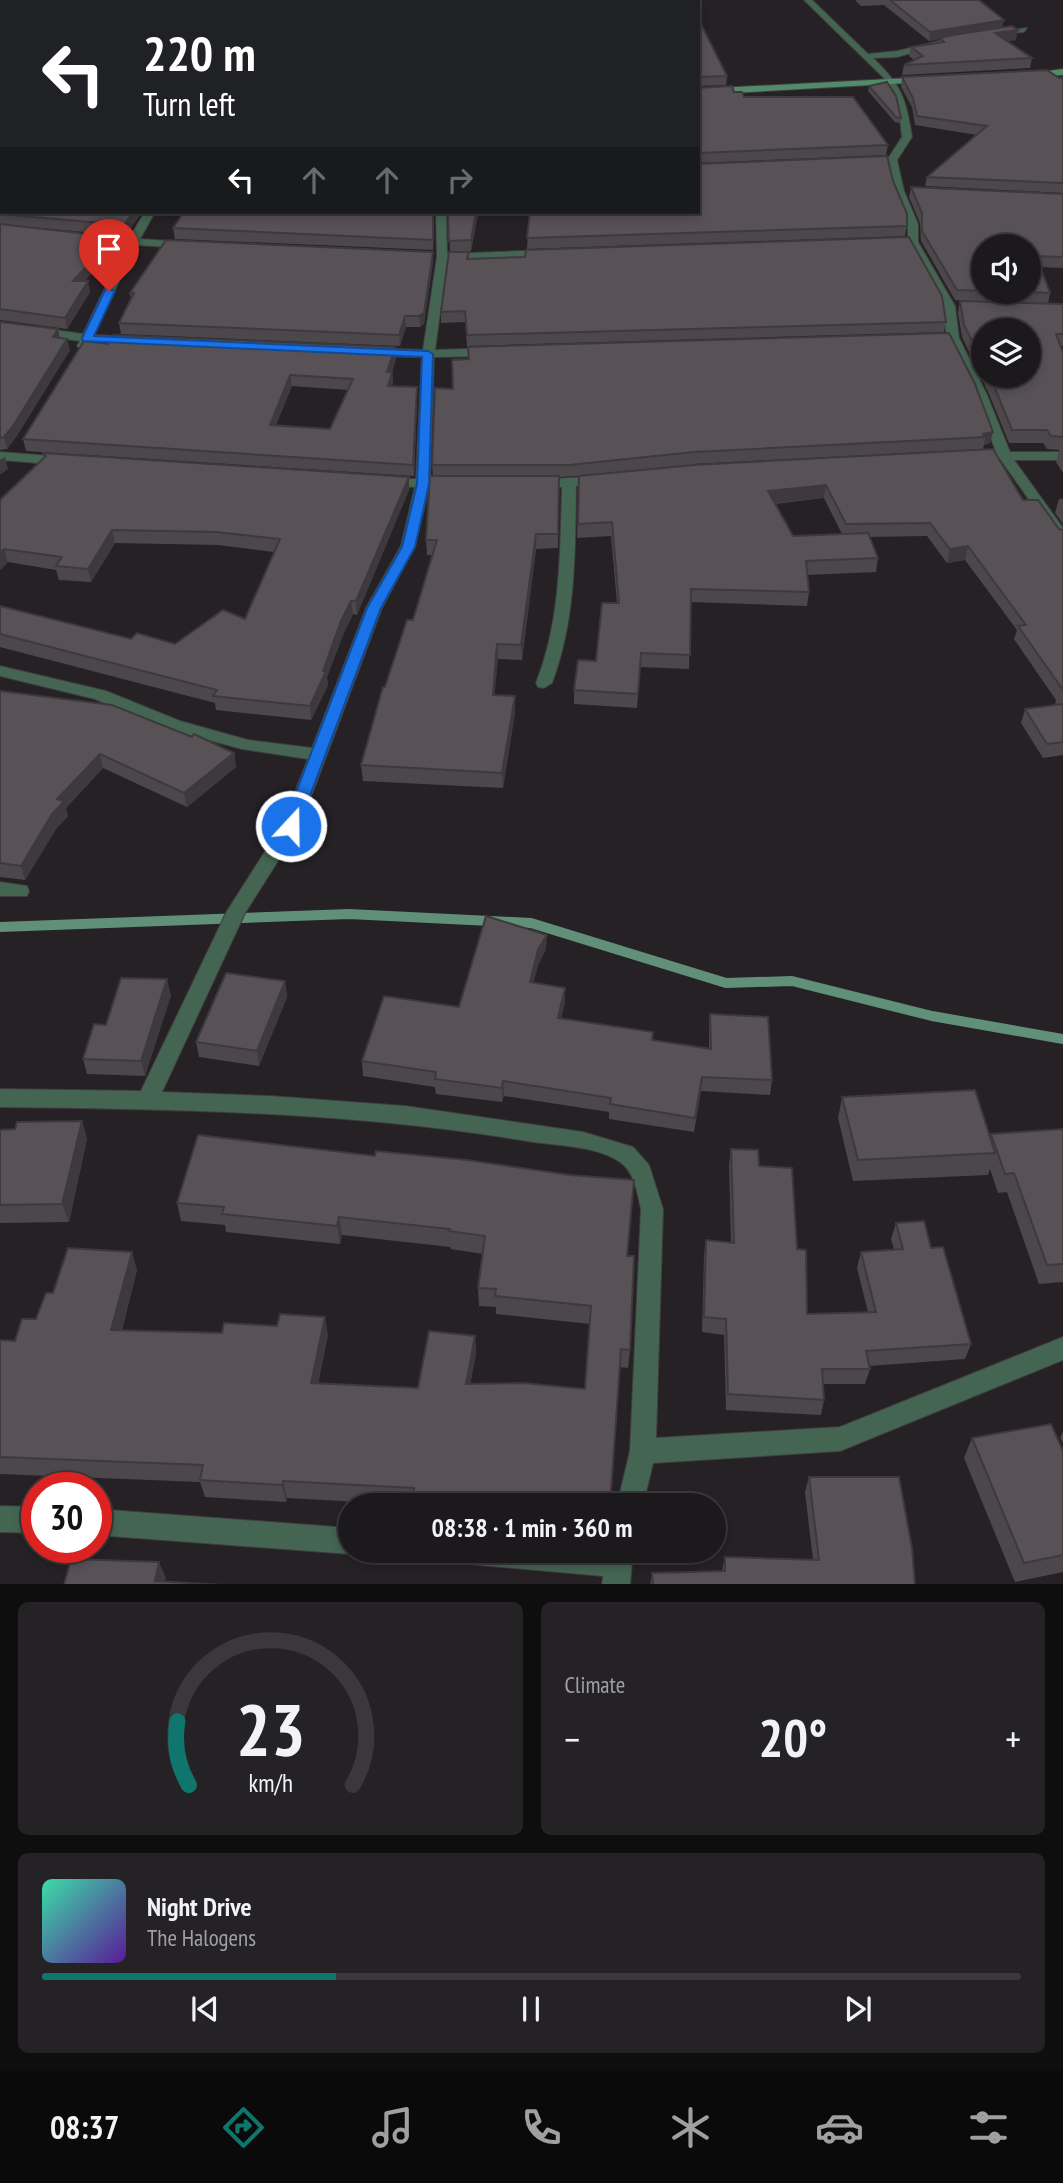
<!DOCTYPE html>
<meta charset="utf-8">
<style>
:root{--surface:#1c191c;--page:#252225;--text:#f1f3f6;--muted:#a0a0a3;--line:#3a383b;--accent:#0f766e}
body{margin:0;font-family:"PT Sans Narrow",sans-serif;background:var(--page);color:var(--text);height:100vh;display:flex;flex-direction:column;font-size:26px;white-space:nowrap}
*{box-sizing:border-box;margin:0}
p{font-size:23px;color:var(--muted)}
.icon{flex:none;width:38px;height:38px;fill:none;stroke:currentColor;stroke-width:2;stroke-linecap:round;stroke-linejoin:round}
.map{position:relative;height:1584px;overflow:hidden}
.side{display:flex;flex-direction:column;gap:18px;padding:18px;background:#0f0e0f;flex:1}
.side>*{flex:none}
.banner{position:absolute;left:0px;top:0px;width:700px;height:214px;box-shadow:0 4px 10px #0003,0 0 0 2px var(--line);background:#202124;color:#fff;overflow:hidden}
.controls{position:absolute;left:971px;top:234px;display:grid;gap:14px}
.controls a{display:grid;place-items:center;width:70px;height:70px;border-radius:50%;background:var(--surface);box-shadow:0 4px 10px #0003,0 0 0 2px var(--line);font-size:35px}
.speed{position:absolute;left:21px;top:1472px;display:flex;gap:14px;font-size:35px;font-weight:700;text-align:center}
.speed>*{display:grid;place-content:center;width:91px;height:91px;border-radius:50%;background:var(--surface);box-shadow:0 4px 10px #0003,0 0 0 2px var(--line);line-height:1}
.speed .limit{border:10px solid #d22;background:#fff;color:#111}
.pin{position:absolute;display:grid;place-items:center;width:60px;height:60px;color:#fff;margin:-72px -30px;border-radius:50% 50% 50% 0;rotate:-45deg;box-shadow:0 0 7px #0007}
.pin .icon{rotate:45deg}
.me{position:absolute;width:77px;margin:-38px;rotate:21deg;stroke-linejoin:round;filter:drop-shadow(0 0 5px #0008)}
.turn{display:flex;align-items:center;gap:24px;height:147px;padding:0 28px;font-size:32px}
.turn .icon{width:91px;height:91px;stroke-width:2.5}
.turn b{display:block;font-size:49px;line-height:60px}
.lanes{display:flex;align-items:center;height:66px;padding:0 28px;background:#0003;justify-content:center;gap:35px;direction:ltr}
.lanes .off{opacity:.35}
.big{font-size:52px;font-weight:700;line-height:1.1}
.side .tile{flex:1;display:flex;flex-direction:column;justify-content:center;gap:10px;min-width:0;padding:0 24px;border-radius:10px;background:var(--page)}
.side .dial{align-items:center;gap:0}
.dial svg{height:182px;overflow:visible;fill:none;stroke:var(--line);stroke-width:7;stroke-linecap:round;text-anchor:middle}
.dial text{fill:var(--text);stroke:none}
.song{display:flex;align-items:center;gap:21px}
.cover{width:84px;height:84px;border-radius:10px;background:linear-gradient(135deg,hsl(160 70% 55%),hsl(270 70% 35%))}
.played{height:7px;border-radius:4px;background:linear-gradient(90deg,var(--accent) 30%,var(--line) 30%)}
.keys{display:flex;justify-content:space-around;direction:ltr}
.heat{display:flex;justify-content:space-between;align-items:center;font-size:38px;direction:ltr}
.side .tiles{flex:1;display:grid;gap:18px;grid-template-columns:1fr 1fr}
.tile:last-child{grid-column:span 2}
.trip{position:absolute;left:338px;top:1493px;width:388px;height:70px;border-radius:35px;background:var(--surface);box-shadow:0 4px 10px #0003,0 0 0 2px var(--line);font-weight:700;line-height:70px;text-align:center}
.menu{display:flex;height:112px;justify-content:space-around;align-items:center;background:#0b0a0b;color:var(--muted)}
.menu .icon{width:49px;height:49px}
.menu .active{color:var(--accent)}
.menu b{font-size:32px;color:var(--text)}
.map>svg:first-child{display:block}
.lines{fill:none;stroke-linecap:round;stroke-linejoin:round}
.stream{stroke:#609178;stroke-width:10}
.street-casing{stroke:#403c40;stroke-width:2}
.secondary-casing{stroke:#403c40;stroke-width:2}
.street{fill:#436551;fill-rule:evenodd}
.secondary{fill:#528b6a;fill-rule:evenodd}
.wall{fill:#4c474b;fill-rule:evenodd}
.shaded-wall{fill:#3e393d}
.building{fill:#585257;stroke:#3e393d;stroke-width:2;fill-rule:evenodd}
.route{fill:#1a73e8;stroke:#114b97;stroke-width:2}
</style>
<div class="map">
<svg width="1063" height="1585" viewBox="0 0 1063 1585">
<rect width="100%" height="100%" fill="#252125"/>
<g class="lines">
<polyline class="stream" points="0,927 349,914 531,923 726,983 792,981 932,1016 1063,1039"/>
<g class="street-casing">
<g id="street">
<path d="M804 0H812L868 54 897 51 961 36 965 38 897 57 873 58C902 86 906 98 912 137L897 160 904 191 918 224V242L955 306 959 338 987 395 1010 452H1063V460H1014L1063 528V542L1058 541 1001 460H972L965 456 972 452H996L975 395 947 338 943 306 908 242V224L894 191 888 163 875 161 889 157 902 137 898 100 888 82Z"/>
<polygon points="1027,28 1024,32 996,35 992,33"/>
<polygon points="145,212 155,212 140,239 185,242 190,245 185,248 136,245 94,335 135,337 139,338 139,344 91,342 87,349 83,350 77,346 80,341 0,330 0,322 83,334 126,244 90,242 85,239 90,236 129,238"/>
<path d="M436 212H446L447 254 548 250 553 253 548 256 447 260 435 350 492 348 498 352 492 356 434 357 430 479 452 480 459 484 452 488 429 487 415 546 382 608 300 826 245 913 162 1092 270 1096 405 1106 583 1132 633 1147 649 1165 663 1209 656 1438 840 1427 1063 1337V1360L840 1451 653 1463 643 1505H617L630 1451 641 1209C637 1192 635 1173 620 1162 595 1145 556 1146 527 1141 353 1112 177 1109 0 1107V1089L141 1091 227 911 282 825 308 759 242 749 168 729 95 699 0 676V666L106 691 180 721 248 740 312 748 366 608 401 546 415 487 385 486 378 482 385 478 416 479 422 357 373 356 367 352 373 348 423 350 437 257Z"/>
<polygon points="0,452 64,457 71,461 64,465 0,460"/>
<path d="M602 476 607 477V483L576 486C575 553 576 619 552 683L544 688 538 687 536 683C561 620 560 554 562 487L536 488 529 484 536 480Z"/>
<polygon points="0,882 27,886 29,891 27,896 0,896"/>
<polygon points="0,1506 37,1507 37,1533 0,1532"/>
<polygon points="96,1509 350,1528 350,1550 359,1550 350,1554 96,1535"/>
<polygon points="444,1550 633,1550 630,1585 602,1585 603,1576 457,1563 448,1559"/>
</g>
</g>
<g class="secondary-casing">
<g id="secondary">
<polygon points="1063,69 1063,75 1030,77 1026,74"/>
<polygon points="928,77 929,79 925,82 698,95 698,89"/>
</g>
</g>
<use href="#street" class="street"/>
<use href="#secondary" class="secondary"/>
</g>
<g class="wall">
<polygon points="855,0 979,0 1002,27 1016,40 1007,41 1032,58 1030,68 902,75 904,65 914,60 909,56 911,47 939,42 940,39 929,41 884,5 861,6"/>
<polygon points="698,18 727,76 726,85 698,86"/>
<polygon points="0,59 142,212 125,236 0,224"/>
<polygon points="902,77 1063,78 1063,193 925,186 927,177 977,135 915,125 912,107 901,87"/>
<polygon points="869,86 901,118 900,123 895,122 868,91"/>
<polygon points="698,88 734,92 744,97 888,145 886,155 698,163"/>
<polygon points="893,181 907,226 905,236 527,249 529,215 478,214 471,251 450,251 448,212 698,212"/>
<path d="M911 187 1063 194V268L1040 267 1050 293 1048 304H1063V346H1060L1063 353V473L1056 462 1059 450 1047 449 1043 443H1009L989 394 962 337 958 313 960 301H974L955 300 921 241 920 223 909 197ZM984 247 1029 292H984ZM984 331 1029 376H984Z"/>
<polygon points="184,212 434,212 433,250 175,239 173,228"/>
<polygon points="0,224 113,237 115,247 84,281 90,292 67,329 0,320"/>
<polygon points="433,252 433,262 424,324 420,327 406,327 400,346 121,334 119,323 131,299 130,293"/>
<polygon points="469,252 469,259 946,322 944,332 467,346 465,322 441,323 441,312"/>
<polygon points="0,322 58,329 60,338 70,350 16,437 7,449 0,450"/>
<path d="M949 333 990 443 984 445 983 449 693 464 1023 500 1059 529 1063 530V755L1043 758 1021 723 1025 709 1055 705 1056 700 1014 639 1017 630 965 560 947 563 927 536 870 537 878 558 876 572 807 575 809 592 807 606 691 602 689 669 640 667 637 708 574 704V690L596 661 617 603 611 536 577 538 579 476 559 477 558 548 536 549 522 660 498 659 494 695 515 696V712L503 788 363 781 361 765 385 687 413 620 432 555H427L426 540 433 476 432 465 453 389 468 359V347ZM824 498 842 534 793 536 775 504Z"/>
<path d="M108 344 396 358 392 372 393 383 392 386 417 387V399L414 476 26 451 23 439ZM292 386 348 390 330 429 276 425Z"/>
<polygon points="43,453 409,477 409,490 357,615 353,614 343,635 327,677 328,685 311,720 216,710 215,703 0,647 0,606 131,639 175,644 245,619 274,552 218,545 115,543 91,582 59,580 56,570 8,562 0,570 0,500 45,458"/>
<polygon points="1059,499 1063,499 1063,524 1055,513"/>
<polygon points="0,691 192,737 234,753 236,767 187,807 103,768 66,808 68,816 56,829 25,880 0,877"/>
<polygon points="546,949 538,965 533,983 565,988 565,1003 561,1018 652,1040 709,1048 709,1029 710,1014 772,1080 770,1095 701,1091 694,1132 609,1119 609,1112 504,1096 502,1102 436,1094 435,1087 363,1076 362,1061 459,1007"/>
<polygon points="285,981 287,997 259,1066 199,1057 196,1042"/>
<polygon points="171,995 145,1076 87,1074 83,1059 106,1025"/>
<polygon points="842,1097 990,1137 991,1134 1063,1129 1063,1282 1039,1284 1007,1192 998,1193 990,1169 988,1175 853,1181 838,1118"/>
<polygon points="82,1121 87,1139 69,1222 0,1223 0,1130 15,1129"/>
<polygon points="198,1135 627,1256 630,1350 628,1368 620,1367 610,1505 414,1505 287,1498 286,1502 205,1497 200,1482 0,1474 0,1340 15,1341 36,1319 53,1293 137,1270 122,1330 328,1335 318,1383 418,1388 475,1336 476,1354 470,1384 585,1389 590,1324 496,1314 496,1307 479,1306 478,1288 483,1254 451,1249 450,1247 342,1235 340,1244 226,1232 225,1225 181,1221 177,1203"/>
<polygon points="731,1149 759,1166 797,1249 807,1314 868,1312 857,1268 861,1252 894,1250 891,1239 896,1223 931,1248 971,1344 965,1359 869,1366 870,1369 865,1384 823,1384 824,1400 821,1415 726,1410 724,1335 702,1332 704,1256 706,1240 731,1243 729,1165"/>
<polygon points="1063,1431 1063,1443 1060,1438"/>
<polygon points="972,1438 1063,1451 1063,1572 1015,1582 964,1458"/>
<polygon points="809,1477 915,1585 650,1585 652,1573 722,1571 725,1557 813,1560 805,1492"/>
</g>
<g class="shaded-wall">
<polygon points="1004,20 1002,28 929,41 930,32"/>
<polygon points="1018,30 1016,40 993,42 995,33"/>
<polygon points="133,212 142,212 125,236 124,225"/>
<polygon points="476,212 478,212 478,214 471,251 471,240"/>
<polygon points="113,237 115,247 75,292 73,281"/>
<polygon points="433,252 433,262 424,324 420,327 419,316"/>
<polygon points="88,281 90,292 67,329 65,318"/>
<polygon points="405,316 406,327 400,346 399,335"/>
<polygon points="58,329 60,340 53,337"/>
<polygon points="67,339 70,350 16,437 7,449 4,437"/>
<polygon points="395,347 396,358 388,383 387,372"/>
<polygon points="392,372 393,383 388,397 388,386"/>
<polygon points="290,375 292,386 271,436 270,425"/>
<polygon points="417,387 417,399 414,476 413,465"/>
<polygon points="993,432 990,443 984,445 985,437 983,434"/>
<polygon points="5,457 8,469 0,475 0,460"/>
<polygon points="409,477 409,490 357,615 356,601"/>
<polygon points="826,485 824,498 766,504 768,491"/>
<polygon points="112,530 115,543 91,582 88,569"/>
<polygon points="536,534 536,549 522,660 521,645"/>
<polygon points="968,546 965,560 947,563 950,549"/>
<polygon points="4,549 8,562 0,570 0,553"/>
<polygon points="351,601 353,614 343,635 327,677 328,685 311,720 310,706 341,621"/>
<polygon points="497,644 498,659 493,710 493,695"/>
<polygon points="515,696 515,712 503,788 502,773"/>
<polygon points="234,753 236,767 187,807 184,793"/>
<polygon points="100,754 103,768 66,808 68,816 56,829 25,880 21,866 57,799"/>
<polygon points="547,935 546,949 538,965 530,997 530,982 538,950"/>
<polygon points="167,979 171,995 145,1076 141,1061"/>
<polygon points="285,981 287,997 259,1066 257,1051"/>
<polygon points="565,988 565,1003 558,1032 558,1018"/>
<polygon points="503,1081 504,1096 502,1102 502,1088"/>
<polygon points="82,1121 87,1139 69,1222 62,1204"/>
<polygon points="339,1217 342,1235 340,1244 337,1226"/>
<polygon points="132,1252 137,1270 117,1348 111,1330"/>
<polygon points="325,1317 328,1335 315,1400 311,1383"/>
<polygon points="475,1336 476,1354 467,1402 466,1384"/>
<polygon points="283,1481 287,1498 286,1502 282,1485"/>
<polygon points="159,1562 166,1578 164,1585 155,1581"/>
</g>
<g class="building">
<polygon points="0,0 693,0 695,2 2,2 2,49 0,49"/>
<polygon points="890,0 979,0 1004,20 930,32"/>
<polygon points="698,18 727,76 698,77 698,79"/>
<polygon points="1012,26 1018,30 995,33 1032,58 904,65 923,56 911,47 944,42 940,38 953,35"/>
<polygon points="0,59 2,59 2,212 133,212 124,225 0,214 0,140 2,140 2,130 0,130"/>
<polygon points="1047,70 1059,78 1063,78 1063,183 927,177 987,126 917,116 913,98 902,77"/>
<polygon points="887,82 896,96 901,118 896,117 869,86"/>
<polygon points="732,86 734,92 742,92 744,97 853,97 888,145 699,153 698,155 698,88"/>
<polygon points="887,156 893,181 907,214 907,226 527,238 530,212 698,212 698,164"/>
<polygon points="911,187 1063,194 1063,257 1036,256 1050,293 1029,292 1029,247 984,247 984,291 957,290 922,231 922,213"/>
<polygon points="184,212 433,212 433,240 173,228"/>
<polygon points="448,212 476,212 471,240 449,241"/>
<polygon points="0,224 113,237 73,281 88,281 65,318 0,309"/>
<polygon points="909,237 942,296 946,322 467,335 465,311 441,312 449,252 469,252 467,259 525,257 526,250"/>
<polygon points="166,240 433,252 424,313 419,316 405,316 399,335 119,323 134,293 130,293"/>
<polygon points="960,301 1063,304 1063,334 1056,334 1063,353 1063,437 1051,436 1047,430 1012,430 990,376 1029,376 1029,331 984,331 984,364 964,325"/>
<polygon points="0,322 58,329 53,337 67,339 13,426 4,437 0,438"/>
<polygon points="949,333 975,384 993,432 983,434 985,437 694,452 569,465 432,465 435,388 453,389 452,360 469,359 468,347"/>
<path d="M113 335 395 347 387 372H392L388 386 417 387 413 465 23 439 84 341 108 344ZM290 375 353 379 330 429 270 425Z"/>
<polygon points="993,449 1023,500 1038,500 1059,529 1063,530 1063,690 1018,626 1026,625 968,546 950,549 930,523 846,524 826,485 768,491 793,536 868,533 878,558 806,561 809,592 691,589 690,655 641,653 638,694 574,690 578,660 596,661 602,603 619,603 612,522 578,524 579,476 694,465"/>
<polygon points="43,453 409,477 356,601 351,601 341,621 323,671 326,671 310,706 213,696 217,690 0,634 0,606 131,639 137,633 175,644 223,610 245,619 280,539 216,532 112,530 88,569 56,566 62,557 4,549 0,553 0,500 46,456"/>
<polygon points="430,476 559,476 558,534 536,534 521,645 497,644 493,695 515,696 502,773 361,765 383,687 385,687 407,620 413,620 437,540 426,540"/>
<polygon points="0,691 112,705 192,737 194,734 234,753 184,793 100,754 57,799 64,801 52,814 21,866 0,863"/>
<polygon points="1063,704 1063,742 1047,744 1025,709"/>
<polygon points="486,916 547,935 538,950 530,982 565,988 558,1018 653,1032 652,1040 711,1049 710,1014 768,1017 772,1080 702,1077 695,1118 610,1104 611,1098 503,1081 502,1088 435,1079 436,1072 362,1061 384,996 459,1007"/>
<polygon points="226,973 285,981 257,1051 196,1042"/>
<polygon points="121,978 167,979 141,1061 83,1059 94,1024 106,1025"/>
<polygon points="975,1090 995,1153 858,1160 842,1097"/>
<polygon points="82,1121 62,1204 0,1205 0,1130 15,1129 17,1122"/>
<polygon points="1063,1129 1063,1264 1047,1265 1014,1173 1005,1174 991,1134"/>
<polygon points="198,1135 375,1156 376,1151 467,1160 570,1175 634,1180 627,1256 634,1256 630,1350 621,1349 610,1505 514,1505 515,1500 414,1503 414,1488 283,1481 282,1485 200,1480 203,1465 0,1457 0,1340 15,1341 22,1319 36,1319 46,1293 53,1293 68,1248 132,1252 111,1330 222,1333 224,1323 277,1326 280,1314 325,1317 311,1383 418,1388 429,1331 475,1336 466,1384 523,1383 585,1389 591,1306 495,1296 496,1289 478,1288 485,1236 449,1231 450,1229 339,1217 337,1226 222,1214 224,1207 177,1203"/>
<polygon points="731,1149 758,1150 759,1166 792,1168 797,1249 806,1250 807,1314 876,1312 861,1252 903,1249 896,1223 924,1221 931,1248 943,1247 971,1344 866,1351 870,1369 822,1369 824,1400 728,1394 726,1319 704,1317 706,1240 734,1243"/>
<polygon points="1051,1424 1063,1451 1063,1555 1024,1563 972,1438"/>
<polygon points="809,1477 899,1477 912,1548 915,1585 653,1585 652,1573 725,1571 725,1557 819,1560"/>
<polygon points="71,1559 159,1562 155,1581 223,1585 64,1585"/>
</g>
<polygon class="route" points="106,288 115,291 94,336 428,351 433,354 429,484 415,547 381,608 297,830 285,830 283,826 367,608 402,547 417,484 422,357 83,341 82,338"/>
</svg>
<div class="controls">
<a><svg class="icon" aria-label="sound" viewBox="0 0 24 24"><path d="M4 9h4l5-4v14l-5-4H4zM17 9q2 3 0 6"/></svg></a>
<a><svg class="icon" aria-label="layers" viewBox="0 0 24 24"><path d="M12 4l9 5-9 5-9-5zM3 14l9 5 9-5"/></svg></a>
</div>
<div class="speed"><div class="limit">30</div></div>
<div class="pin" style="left:109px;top:291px;background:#d93025"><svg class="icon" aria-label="arrive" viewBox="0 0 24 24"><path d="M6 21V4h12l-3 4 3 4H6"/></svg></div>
<svg class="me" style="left:291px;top:826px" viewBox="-20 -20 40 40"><circle r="17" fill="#1a73e8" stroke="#fff" stroke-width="3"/><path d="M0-11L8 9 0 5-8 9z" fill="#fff"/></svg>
<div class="trip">08:38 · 1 min · 360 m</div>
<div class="banner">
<div class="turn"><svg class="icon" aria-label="left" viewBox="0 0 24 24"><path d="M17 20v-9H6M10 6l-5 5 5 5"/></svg><div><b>220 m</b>Turn left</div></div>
<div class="lanes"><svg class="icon" aria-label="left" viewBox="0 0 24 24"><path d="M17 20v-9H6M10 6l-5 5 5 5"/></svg><svg class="icon off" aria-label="ahead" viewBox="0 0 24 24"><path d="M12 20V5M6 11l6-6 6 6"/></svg><svg class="icon off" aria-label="ahead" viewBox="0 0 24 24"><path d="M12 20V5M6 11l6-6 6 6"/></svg><svg class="icon off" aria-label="right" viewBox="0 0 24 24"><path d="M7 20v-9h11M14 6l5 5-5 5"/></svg></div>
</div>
</div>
<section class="side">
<div class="tiles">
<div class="tile dial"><svg viewBox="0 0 100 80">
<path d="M14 69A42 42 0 1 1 86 69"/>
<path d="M14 69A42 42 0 0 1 9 41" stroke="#0f766e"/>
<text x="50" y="56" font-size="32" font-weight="700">23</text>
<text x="50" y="72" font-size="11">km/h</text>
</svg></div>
<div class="tile"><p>Climate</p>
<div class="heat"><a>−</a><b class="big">20°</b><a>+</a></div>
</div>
<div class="tile">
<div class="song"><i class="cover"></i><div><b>Night Drive</b><p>The Halogens</p></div></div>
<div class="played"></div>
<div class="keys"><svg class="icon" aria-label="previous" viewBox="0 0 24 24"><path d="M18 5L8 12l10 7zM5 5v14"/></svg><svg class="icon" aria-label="pause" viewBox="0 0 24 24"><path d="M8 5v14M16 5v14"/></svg><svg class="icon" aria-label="next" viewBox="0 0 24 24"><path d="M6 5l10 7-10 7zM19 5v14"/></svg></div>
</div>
</div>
</section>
<nav class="menu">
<b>08:37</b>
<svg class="icon active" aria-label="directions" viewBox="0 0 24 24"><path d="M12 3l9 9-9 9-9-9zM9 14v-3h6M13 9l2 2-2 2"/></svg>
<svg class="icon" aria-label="music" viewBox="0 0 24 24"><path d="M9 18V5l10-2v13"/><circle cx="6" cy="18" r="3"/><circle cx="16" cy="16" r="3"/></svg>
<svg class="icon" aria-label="phone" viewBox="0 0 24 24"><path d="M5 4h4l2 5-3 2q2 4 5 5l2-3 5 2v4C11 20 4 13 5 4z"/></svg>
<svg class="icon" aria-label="climate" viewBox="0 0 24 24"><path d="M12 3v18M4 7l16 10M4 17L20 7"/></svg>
<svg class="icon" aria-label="car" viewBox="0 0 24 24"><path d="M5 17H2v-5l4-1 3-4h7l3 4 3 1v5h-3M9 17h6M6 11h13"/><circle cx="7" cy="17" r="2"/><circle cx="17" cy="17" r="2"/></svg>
<svg class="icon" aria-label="filters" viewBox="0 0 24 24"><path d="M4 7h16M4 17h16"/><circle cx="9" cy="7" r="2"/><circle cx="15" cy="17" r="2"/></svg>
</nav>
